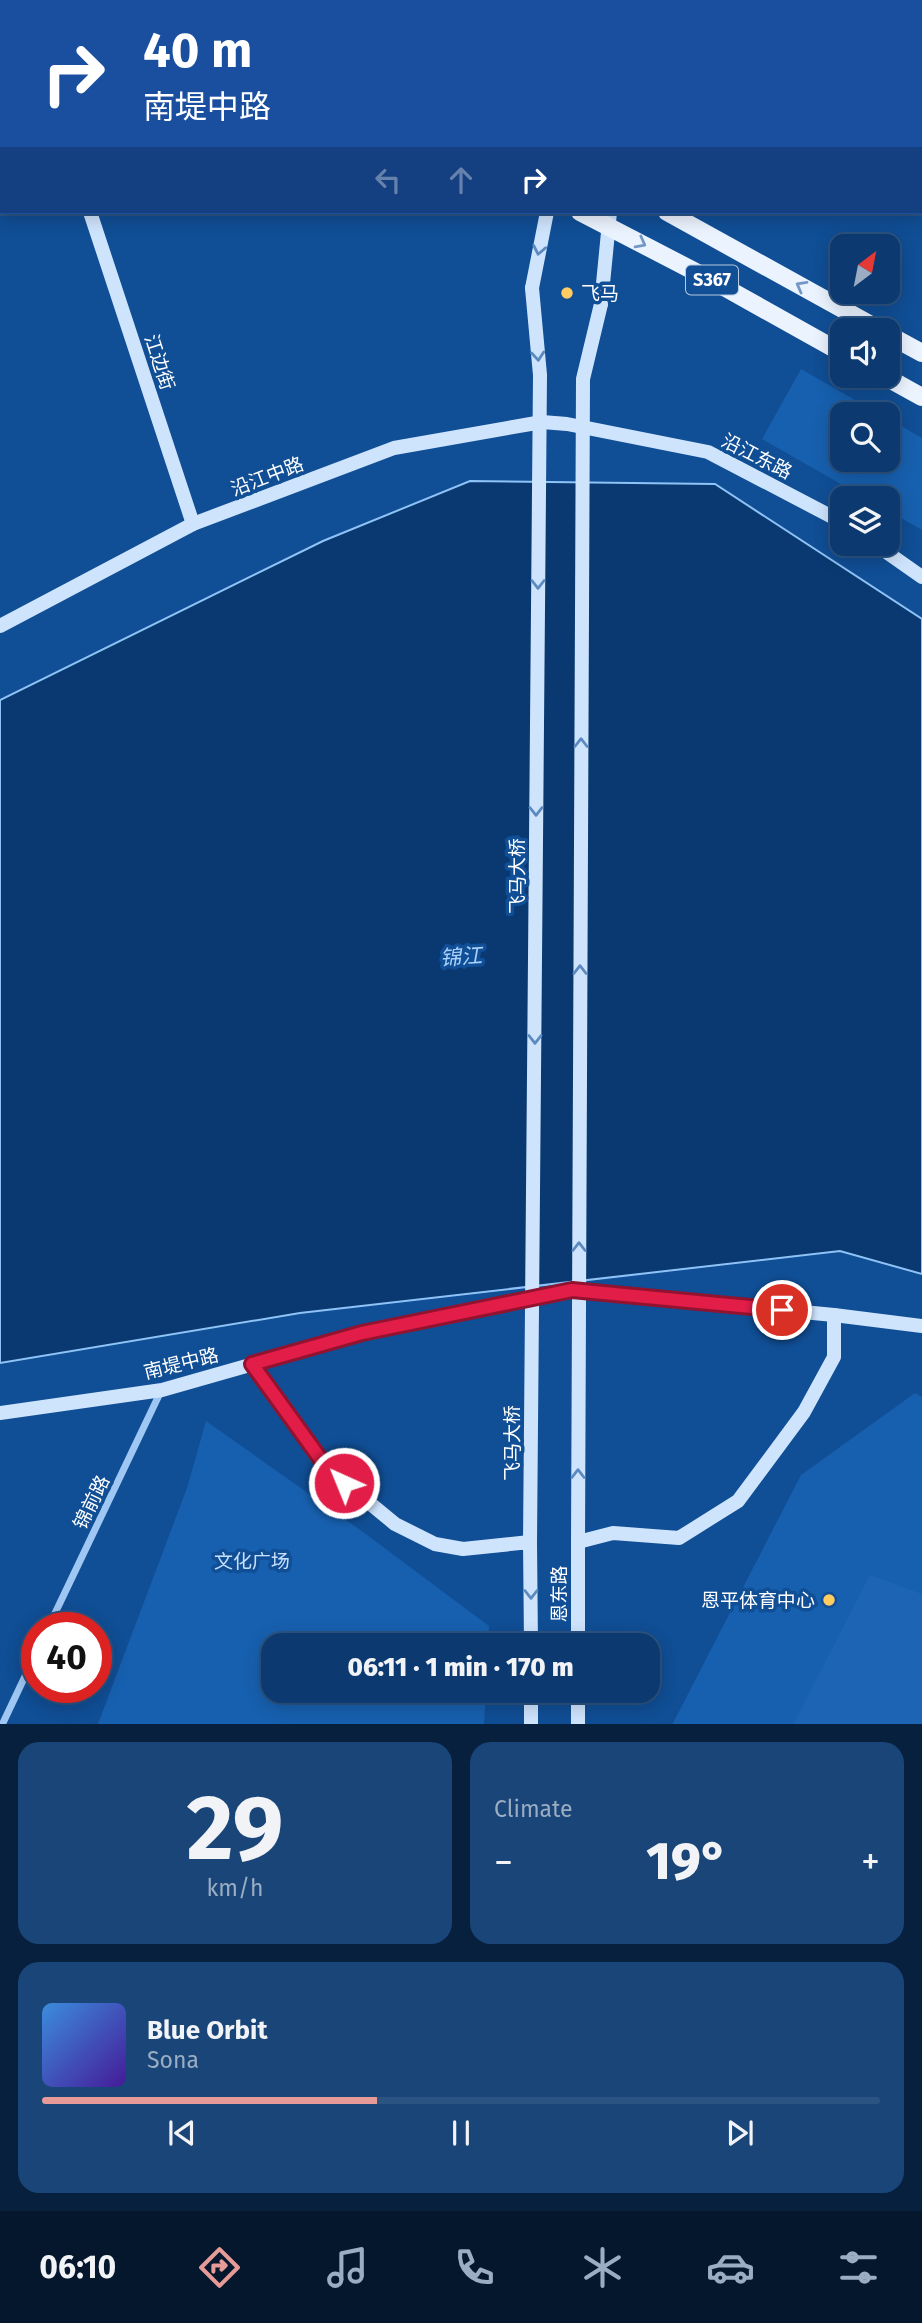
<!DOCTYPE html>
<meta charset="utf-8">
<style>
:root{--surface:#0c3a70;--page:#1a4578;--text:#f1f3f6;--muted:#9aadc3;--line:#2c5483;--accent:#e69b98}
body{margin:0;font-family:"Fira Sans","Noto Sans SC",sans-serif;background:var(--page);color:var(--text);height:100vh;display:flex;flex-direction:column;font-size:26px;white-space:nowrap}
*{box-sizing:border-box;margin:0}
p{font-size:23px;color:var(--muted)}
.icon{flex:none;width:38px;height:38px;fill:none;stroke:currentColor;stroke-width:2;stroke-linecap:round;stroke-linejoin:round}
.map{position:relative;height:1724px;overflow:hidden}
.details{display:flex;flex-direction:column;gap:18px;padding:18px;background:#07203e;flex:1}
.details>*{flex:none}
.top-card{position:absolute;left:0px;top:0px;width:922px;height:214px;box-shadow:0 4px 18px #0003,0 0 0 2px var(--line);background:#1a4fa0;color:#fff;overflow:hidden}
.needle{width:46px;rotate:32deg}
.tools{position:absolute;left:830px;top:234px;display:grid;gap:14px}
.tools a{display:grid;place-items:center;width:70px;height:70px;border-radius:14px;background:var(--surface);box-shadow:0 4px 18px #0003,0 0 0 2px var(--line);font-size:35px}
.speed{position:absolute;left:21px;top:1612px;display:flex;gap:14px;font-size:35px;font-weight:700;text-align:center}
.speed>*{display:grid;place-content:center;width:91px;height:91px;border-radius:50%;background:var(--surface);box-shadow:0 4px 18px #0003,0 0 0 2px var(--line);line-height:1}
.speed .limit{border:10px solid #d22;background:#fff;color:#111}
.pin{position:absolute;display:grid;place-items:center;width:60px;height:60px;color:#fff;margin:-30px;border:4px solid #fff;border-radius:50%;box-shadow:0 2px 7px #0007}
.me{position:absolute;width:77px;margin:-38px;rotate:316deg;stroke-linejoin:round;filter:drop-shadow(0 0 5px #0008)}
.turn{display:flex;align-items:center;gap:24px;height:147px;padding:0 28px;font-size:32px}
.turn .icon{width:91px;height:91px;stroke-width:2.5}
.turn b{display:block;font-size:49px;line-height:60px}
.lanes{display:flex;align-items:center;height:66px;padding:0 28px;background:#0003;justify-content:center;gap:35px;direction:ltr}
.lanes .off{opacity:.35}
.big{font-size:52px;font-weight:800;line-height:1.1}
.details .card{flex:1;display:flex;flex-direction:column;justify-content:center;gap:10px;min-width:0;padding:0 24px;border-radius:21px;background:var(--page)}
.details .dial{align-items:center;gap:0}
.dial b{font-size:91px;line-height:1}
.song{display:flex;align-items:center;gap:21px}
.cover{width:84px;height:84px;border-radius:10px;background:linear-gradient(135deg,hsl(210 70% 55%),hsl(260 70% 35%))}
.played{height:7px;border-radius:4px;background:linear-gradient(90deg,var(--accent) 40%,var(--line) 40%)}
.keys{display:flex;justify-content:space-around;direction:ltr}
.heat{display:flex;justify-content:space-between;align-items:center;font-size:38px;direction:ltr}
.details .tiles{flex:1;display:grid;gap:18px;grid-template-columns:1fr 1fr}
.card:last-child{grid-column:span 2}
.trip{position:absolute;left:261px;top:1633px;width:399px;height:70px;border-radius:21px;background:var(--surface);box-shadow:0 4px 18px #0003,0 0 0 2px var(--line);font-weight:800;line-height:70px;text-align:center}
.dock{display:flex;height:112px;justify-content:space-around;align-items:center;background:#05172d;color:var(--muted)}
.dock .icon{width:49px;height:49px}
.dock .on{color:var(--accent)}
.dock b{font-size:32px;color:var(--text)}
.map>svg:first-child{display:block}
.green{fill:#1760af}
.water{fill:#093970;stroke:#8fc3f7;stroke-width:2}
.building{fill:#1d65b4}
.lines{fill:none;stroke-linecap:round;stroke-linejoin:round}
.street{stroke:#9ec7f4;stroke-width:7}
.secondary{stroke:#cee4fd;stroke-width:14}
.primary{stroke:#ebf3ff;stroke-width:18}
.secondary-bridge{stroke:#cee4fd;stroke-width:14}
.oneway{stroke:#7398c5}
.oneway2{stroke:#5c8abf}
.route-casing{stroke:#92132f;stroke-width:18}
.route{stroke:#e11d48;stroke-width:12}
.poi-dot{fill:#ffcc61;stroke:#104e95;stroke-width:2.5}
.labels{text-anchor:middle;stroke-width:7;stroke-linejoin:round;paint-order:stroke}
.shield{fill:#104e95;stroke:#b7cadf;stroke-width:2}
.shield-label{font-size:18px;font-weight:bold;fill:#fff}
.poi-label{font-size:19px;fill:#fff;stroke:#104e95;text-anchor:start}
.street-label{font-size:19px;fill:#fff;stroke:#104e95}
.park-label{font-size:19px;fill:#c6e1fe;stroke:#104e95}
.water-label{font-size:21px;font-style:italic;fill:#aad1fb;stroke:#104e95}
</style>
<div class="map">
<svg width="922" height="1725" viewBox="0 0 922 1725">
<rect width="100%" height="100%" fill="#104e95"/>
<g class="green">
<polygon points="801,369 881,415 842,415 842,460 887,460 887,418 922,438 922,530 887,510 887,499 867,499 762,439"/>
<polygon points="915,1393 922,1397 922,1724 672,1725 801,1475"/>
<polygon points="206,1421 363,1532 489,1626 488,1645 273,1645 273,1690 486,1691 484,1724 98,1724 187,1488"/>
</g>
<polygon class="water" points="470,481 715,484 922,619 922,1274 840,1251 300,1313 0,1363 0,700 323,541"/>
<polygon class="building" points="870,1575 922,1594 922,1725 793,1725"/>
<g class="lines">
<g class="street">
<polyline points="110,0 110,2"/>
<polyline points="903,0 906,2"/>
<polyline points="920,10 922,10"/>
<polyline points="48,1628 161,1391"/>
<polyline points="2,1725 37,1651"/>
</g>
<g class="secondary">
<polyline points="552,0 552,2"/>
<polyline points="605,0 605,2"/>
<polyline points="90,212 193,524"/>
<polyline points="532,288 547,212"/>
<polyline points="601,304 610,212"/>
<polyline points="875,544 922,577"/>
<polyline points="0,626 193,524 394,448 542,422 567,424 708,452 842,522"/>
<polyline points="252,1364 327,1468 395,1524 435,1544 463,1549 530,1542 531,1645"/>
<polyline points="0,1413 162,1390 362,1333 572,1290 834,1315 922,1326"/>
<polyline points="578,1645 578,1542 613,1533 679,1538 738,1501 804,1412 834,1357 834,1315"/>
<polyline points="531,1690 531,1725"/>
<polyline points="578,1690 578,1725"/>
</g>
<g class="primary">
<polyline points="0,124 2,124"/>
<polyline points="0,176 2,176"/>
<polyline points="580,212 715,282 842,353"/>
<polyline points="667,212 882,331"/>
<polyline points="887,334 922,353"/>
<polyline points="884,376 922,397"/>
</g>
<g class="secondary-bridge">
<polyline points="530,1542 540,375 532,288"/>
<polyline points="578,1542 583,379 601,304"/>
</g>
</g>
<defs><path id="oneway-chevron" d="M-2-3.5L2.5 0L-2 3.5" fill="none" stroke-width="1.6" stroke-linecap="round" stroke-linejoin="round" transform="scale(1.75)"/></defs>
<g class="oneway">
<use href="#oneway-chevron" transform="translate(641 243) rotate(28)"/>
<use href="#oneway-chevron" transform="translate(801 286) rotate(-151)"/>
</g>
<g class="oneway2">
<use href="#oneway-chevron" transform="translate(539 250) rotate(101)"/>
<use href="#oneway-chevron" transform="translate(538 356) rotate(85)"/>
<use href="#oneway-chevron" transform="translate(538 584) rotate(90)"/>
<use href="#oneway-chevron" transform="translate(581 743) rotate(-90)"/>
<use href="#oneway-chevron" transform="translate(536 811) rotate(90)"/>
<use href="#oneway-chevron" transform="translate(580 970) rotate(-90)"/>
<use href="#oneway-chevron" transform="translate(535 1039) rotate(90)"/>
<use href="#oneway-chevron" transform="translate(579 1247) rotate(-90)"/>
<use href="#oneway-chevron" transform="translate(578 1474) rotate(-90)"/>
<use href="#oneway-chevron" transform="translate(531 1594) rotate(90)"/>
</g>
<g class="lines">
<g class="route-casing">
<polyline id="route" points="344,1483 327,1468 252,1364 362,1333 572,1290 782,1310"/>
</g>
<use href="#route" class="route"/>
</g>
<g class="poi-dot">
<circle cx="567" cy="293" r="7"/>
<circle cx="829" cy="1600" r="7"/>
</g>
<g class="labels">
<rect class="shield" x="686" y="265.5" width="52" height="29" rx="5"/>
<g class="shield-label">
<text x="712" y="286">S367</text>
</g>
<g class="poi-label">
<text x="581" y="300">飞马</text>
<text x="815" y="1607" text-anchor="end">恩平体育中心</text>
</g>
<g class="street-label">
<text transform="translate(160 362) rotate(72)" y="7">江边街</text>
<text transform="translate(757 456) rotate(27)" y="7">沿江东路</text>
<text transform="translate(267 476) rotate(-21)" y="7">沿江中路</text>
<text transform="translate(517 876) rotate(-90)" y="7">飞马大桥</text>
<text transform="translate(181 1363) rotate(-14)" y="7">南堤中路</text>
<text transform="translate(512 1443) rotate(-90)" y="7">飞马大桥</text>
<text transform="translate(91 1502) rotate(-64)" y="7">锦前路</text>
<text transform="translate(559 1594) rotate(-90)" y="7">恩东路</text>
</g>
<g class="park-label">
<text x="252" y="1568">文化广场</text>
</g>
<g class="water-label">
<text transform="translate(461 957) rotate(-4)" y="7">锦江</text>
</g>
</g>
</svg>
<div class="tools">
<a><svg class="needle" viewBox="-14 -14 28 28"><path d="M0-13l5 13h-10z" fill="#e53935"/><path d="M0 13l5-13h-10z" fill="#9aadc3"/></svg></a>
<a><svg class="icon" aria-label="sound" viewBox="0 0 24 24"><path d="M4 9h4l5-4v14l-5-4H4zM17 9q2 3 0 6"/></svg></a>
<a><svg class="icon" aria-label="search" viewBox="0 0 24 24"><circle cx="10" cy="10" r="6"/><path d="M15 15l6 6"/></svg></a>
<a><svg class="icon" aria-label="layers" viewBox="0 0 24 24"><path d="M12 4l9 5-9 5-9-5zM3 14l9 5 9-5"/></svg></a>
</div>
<div class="speed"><div class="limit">40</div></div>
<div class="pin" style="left:782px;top:1310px;background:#d93025"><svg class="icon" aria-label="arrive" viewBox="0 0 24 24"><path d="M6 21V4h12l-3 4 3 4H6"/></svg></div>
<svg class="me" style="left:344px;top:1483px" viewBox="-20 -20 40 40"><circle r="17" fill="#e11d48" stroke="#fff" stroke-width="3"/><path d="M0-11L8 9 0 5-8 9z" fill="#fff"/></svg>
<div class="trip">06:11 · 1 min · 170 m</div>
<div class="top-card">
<div class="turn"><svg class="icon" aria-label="right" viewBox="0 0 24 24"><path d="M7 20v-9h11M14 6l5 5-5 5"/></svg><div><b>40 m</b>南堤中路</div></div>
<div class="lanes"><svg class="icon off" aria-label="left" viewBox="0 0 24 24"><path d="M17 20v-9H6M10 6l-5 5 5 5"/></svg><svg class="icon off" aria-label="ahead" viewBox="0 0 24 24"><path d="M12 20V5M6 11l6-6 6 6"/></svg><svg class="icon" aria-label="right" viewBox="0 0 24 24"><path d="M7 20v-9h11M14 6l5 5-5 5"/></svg></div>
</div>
</div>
<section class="details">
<div class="tiles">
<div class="card dial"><b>29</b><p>km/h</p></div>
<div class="card"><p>Climate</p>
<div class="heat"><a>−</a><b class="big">19°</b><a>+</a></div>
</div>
<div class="card">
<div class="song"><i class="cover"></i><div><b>Blue Orbit</b><p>Sona</p></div></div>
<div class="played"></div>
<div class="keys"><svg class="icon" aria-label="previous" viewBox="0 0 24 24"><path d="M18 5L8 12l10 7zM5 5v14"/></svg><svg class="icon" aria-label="pause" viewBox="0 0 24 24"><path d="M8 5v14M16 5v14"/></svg><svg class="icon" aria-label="next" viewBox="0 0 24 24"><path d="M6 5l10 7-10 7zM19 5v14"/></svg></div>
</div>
</div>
</section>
<nav class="dock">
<b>06:10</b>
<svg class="icon on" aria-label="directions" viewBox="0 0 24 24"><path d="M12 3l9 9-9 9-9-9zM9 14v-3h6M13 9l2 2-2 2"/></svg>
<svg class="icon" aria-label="music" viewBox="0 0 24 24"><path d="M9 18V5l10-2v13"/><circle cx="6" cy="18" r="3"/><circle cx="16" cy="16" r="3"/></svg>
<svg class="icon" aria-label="phone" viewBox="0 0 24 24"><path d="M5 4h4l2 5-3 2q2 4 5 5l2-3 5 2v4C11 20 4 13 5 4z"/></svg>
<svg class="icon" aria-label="climate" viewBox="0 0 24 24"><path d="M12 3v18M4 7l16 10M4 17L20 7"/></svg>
<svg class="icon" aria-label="car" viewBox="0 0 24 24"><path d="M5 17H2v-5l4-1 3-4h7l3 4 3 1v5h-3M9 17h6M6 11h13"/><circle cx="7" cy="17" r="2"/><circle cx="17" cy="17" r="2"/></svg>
<svg class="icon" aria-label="filters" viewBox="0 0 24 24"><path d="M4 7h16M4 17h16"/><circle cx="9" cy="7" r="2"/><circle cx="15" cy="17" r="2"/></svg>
</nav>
